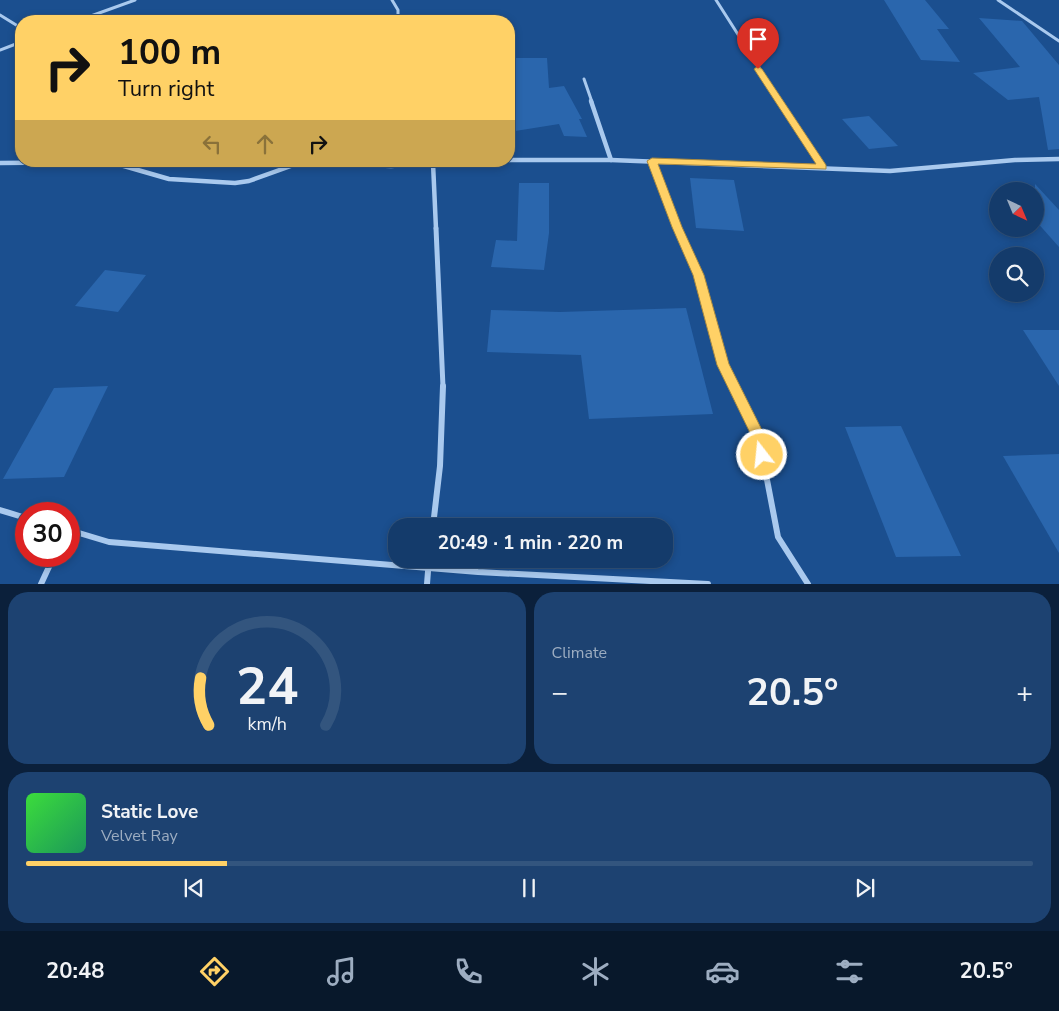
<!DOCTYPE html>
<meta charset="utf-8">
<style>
:root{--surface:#143b6b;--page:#1d4271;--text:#f1f3f6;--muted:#9dadc1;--line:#33557e;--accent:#ffd166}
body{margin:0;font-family:"Nunito Sans",sans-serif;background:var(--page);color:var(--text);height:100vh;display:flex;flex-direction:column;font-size:19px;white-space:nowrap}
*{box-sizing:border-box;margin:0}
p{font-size:16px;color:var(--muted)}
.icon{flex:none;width:28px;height:28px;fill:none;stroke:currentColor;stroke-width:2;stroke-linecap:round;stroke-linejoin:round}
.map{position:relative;height:584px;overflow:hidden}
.drawer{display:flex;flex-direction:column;gap:8px;padding:8px;background:#0b203b;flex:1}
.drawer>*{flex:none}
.banner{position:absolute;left:15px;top:15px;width:500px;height:152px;border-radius:20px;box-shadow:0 2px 8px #0003,0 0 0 1px var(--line);background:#ffd166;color:#111;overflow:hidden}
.needle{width:32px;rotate:136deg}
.buttons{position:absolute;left:989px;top:182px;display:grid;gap:10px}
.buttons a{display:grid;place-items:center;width:55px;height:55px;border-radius:50%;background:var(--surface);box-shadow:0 2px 8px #0003,0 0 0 1px var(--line);font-size:25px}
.speed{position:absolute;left:15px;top:502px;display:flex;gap:10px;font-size:25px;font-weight:700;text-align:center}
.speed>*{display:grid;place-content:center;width:65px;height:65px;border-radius:50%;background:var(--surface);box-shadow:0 2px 8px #0003,0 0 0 1px var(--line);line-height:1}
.speed .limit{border:8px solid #d22;background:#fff;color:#111}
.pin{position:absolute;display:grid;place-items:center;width:42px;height:42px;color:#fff;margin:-51px -21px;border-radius:50% 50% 50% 0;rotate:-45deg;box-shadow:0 0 5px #0007}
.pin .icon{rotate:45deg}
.me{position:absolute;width:55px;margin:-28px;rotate:344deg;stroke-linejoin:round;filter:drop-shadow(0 0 4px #0008)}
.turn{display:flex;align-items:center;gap:18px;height:105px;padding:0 20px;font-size:22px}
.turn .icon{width:65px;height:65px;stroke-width:2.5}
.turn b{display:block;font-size:35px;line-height:42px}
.lanes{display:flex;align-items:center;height:48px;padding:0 20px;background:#0003;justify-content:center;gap:25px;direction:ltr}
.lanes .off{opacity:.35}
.big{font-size:38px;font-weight:700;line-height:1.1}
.drawer .tile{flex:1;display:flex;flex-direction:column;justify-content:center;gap:8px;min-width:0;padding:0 18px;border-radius:20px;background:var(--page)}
.drawer .dial{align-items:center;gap:0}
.dial svg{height:130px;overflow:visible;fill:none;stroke:var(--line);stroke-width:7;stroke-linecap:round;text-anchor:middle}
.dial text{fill:var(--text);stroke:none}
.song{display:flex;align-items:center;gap:15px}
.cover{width:60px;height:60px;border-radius:8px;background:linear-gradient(135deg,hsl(120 70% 55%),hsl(150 70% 35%))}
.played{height:5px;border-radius:2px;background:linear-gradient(90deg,var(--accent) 20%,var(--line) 20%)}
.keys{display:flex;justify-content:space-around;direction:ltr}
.heat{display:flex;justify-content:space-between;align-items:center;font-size:28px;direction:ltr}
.drawer .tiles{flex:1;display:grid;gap:8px;grid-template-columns:1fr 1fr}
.tile:last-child{grid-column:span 2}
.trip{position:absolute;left:388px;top:518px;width:285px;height:50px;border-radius:20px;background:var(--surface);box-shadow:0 2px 8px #0003,0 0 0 1px var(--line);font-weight:700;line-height:50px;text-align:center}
.tab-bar{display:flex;height:80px;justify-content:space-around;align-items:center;background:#08182b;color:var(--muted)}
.tab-bar .icon{width:35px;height:35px}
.tab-bar .selected{color:var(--accent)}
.tab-bar b{font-size:22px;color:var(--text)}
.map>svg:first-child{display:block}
.building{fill:#2a66ad}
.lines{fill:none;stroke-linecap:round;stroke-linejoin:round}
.minor-far3{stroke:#a9c9ee;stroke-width:3}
.minor-far2{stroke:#a9c9ee;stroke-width:4.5}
.minor-far1{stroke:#a9c9ee;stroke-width:5}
.minor{stroke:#a9c9ee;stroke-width:6}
.route{fill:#ffd166;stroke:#a68842}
</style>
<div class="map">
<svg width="1059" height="584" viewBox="0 0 1059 584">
<rect width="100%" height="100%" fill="#1b4f8f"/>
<g class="building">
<polygon points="884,0 925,0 949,29 937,29 960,62 921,60"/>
<polygon points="979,18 1022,21 1059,65 1059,149 1048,150 1039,97 1008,100 973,73 1020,67"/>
<polygon points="509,58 547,58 549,88 564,86 582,119 579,119 587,137 564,136 559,124 509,132"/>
<polygon points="869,116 898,146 869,149 842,119"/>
<polygon points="690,178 734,180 744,231 696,228"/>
<polygon points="519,183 549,183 549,233 544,270 491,267 496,240 517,241"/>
<polygon points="1035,184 1059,210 1059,247 1035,220"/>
<polygon points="105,270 146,275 118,312 75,306"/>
<polygon points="686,308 713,414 589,419 581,355 487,352 491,310 560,312"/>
<polygon points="1023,330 1059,330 1059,386"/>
<polygon points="108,386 64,477 3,479 54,388"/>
<polygon points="901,426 961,556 896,557 845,427"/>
<polygon points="1059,454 1059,553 1003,456"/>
</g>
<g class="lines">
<g class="minor-far3">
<polyline points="392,0 398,10 398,21"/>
<polyline points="716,0 781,102"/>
<polyline points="998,0 1059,41"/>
<polyline points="0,15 21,28"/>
<polyline points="77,21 135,0"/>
<polyline points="0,50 21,42"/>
<polyline points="584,79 592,102"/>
</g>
<g class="minor-far2">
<polyline points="591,101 611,160"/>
<polyline points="780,101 823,167"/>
<polyline points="509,160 611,160 890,171 1015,160 1059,159"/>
<polyline points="652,161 678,229"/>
<polyline points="0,163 110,162 169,179 235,183 249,181 302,162 391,166 460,161"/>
<polyline points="433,163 436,229"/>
</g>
<g class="minor-far1">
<polyline points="436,228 443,387"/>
<polyline points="677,228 699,275 723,365 734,387"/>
</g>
<g class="minor">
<polyline points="733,386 759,438 778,537 808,584"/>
<polyline points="0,510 26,518"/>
<polyline points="433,526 440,466 443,386"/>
<polyline points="69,530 109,542 478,572 708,584"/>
<polyline points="41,584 54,556"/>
<polyline points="427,584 429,559"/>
</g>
</g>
<polygon class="route" points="758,66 762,69 826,165 826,169 658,164 682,227 704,275 729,364 766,438 770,455 767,460 762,461 758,460 753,439 717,365 693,275 672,227 647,161 652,158 816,164 754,69"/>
</svg>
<div class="buttons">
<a><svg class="needle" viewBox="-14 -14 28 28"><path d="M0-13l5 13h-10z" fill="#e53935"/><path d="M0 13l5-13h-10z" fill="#9dadc1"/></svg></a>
<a><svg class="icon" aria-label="search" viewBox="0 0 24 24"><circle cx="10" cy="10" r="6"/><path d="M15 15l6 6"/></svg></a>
</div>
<div class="speed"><div class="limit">30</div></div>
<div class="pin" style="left:758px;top:69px;background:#d93025"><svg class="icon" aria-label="arrive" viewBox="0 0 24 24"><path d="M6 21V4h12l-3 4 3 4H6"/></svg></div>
<svg class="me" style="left:762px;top:455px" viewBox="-20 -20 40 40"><circle r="17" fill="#ffd166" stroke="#fff" stroke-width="3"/><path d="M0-11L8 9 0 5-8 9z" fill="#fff"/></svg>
<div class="trip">20:49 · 1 min · 220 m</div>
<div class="banner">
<div class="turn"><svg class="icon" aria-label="right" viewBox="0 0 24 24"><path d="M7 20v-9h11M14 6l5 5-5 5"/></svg><div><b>100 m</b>Turn right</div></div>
<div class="lanes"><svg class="icon off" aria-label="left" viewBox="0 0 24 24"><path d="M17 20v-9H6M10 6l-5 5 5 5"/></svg><svg class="icon off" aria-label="ahead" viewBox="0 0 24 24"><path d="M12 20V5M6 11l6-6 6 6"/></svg><svg class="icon" aria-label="right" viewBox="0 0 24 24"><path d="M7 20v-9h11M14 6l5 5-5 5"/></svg></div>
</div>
</div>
<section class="drawer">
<div class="tiles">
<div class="tile dial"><svg viewBox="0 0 100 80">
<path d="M14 69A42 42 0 1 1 86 69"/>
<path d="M14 69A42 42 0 0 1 9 40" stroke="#ffd166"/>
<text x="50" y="56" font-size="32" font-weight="700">24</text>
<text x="50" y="72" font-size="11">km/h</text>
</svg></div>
<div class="tile"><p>Climate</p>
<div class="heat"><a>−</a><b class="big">20.5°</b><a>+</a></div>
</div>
<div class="tile">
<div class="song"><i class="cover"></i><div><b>Static Love</b><p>Velvet Ray</p></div></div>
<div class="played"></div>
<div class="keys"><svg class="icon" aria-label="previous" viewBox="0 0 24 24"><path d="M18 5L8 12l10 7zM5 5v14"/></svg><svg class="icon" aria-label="pause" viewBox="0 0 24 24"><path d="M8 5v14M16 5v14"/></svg><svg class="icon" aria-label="next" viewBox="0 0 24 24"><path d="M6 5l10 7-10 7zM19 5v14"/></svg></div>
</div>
</div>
</section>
<nav class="tab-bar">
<b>20:48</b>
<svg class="icon selected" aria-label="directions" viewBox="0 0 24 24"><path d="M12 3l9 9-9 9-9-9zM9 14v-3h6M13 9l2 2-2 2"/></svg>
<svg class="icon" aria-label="music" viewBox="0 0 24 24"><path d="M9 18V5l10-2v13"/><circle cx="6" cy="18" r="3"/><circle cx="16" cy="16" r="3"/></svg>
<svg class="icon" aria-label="phone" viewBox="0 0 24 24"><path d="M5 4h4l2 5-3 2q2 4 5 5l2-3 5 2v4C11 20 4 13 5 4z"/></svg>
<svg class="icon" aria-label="climate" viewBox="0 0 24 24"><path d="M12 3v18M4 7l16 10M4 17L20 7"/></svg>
<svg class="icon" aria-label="car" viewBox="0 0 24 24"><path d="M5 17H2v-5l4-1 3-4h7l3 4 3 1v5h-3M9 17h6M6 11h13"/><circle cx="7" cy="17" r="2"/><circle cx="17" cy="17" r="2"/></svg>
<svg class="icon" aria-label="filters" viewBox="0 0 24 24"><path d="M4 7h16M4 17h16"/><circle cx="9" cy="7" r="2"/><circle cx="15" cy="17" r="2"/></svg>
<b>20.5°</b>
</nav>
